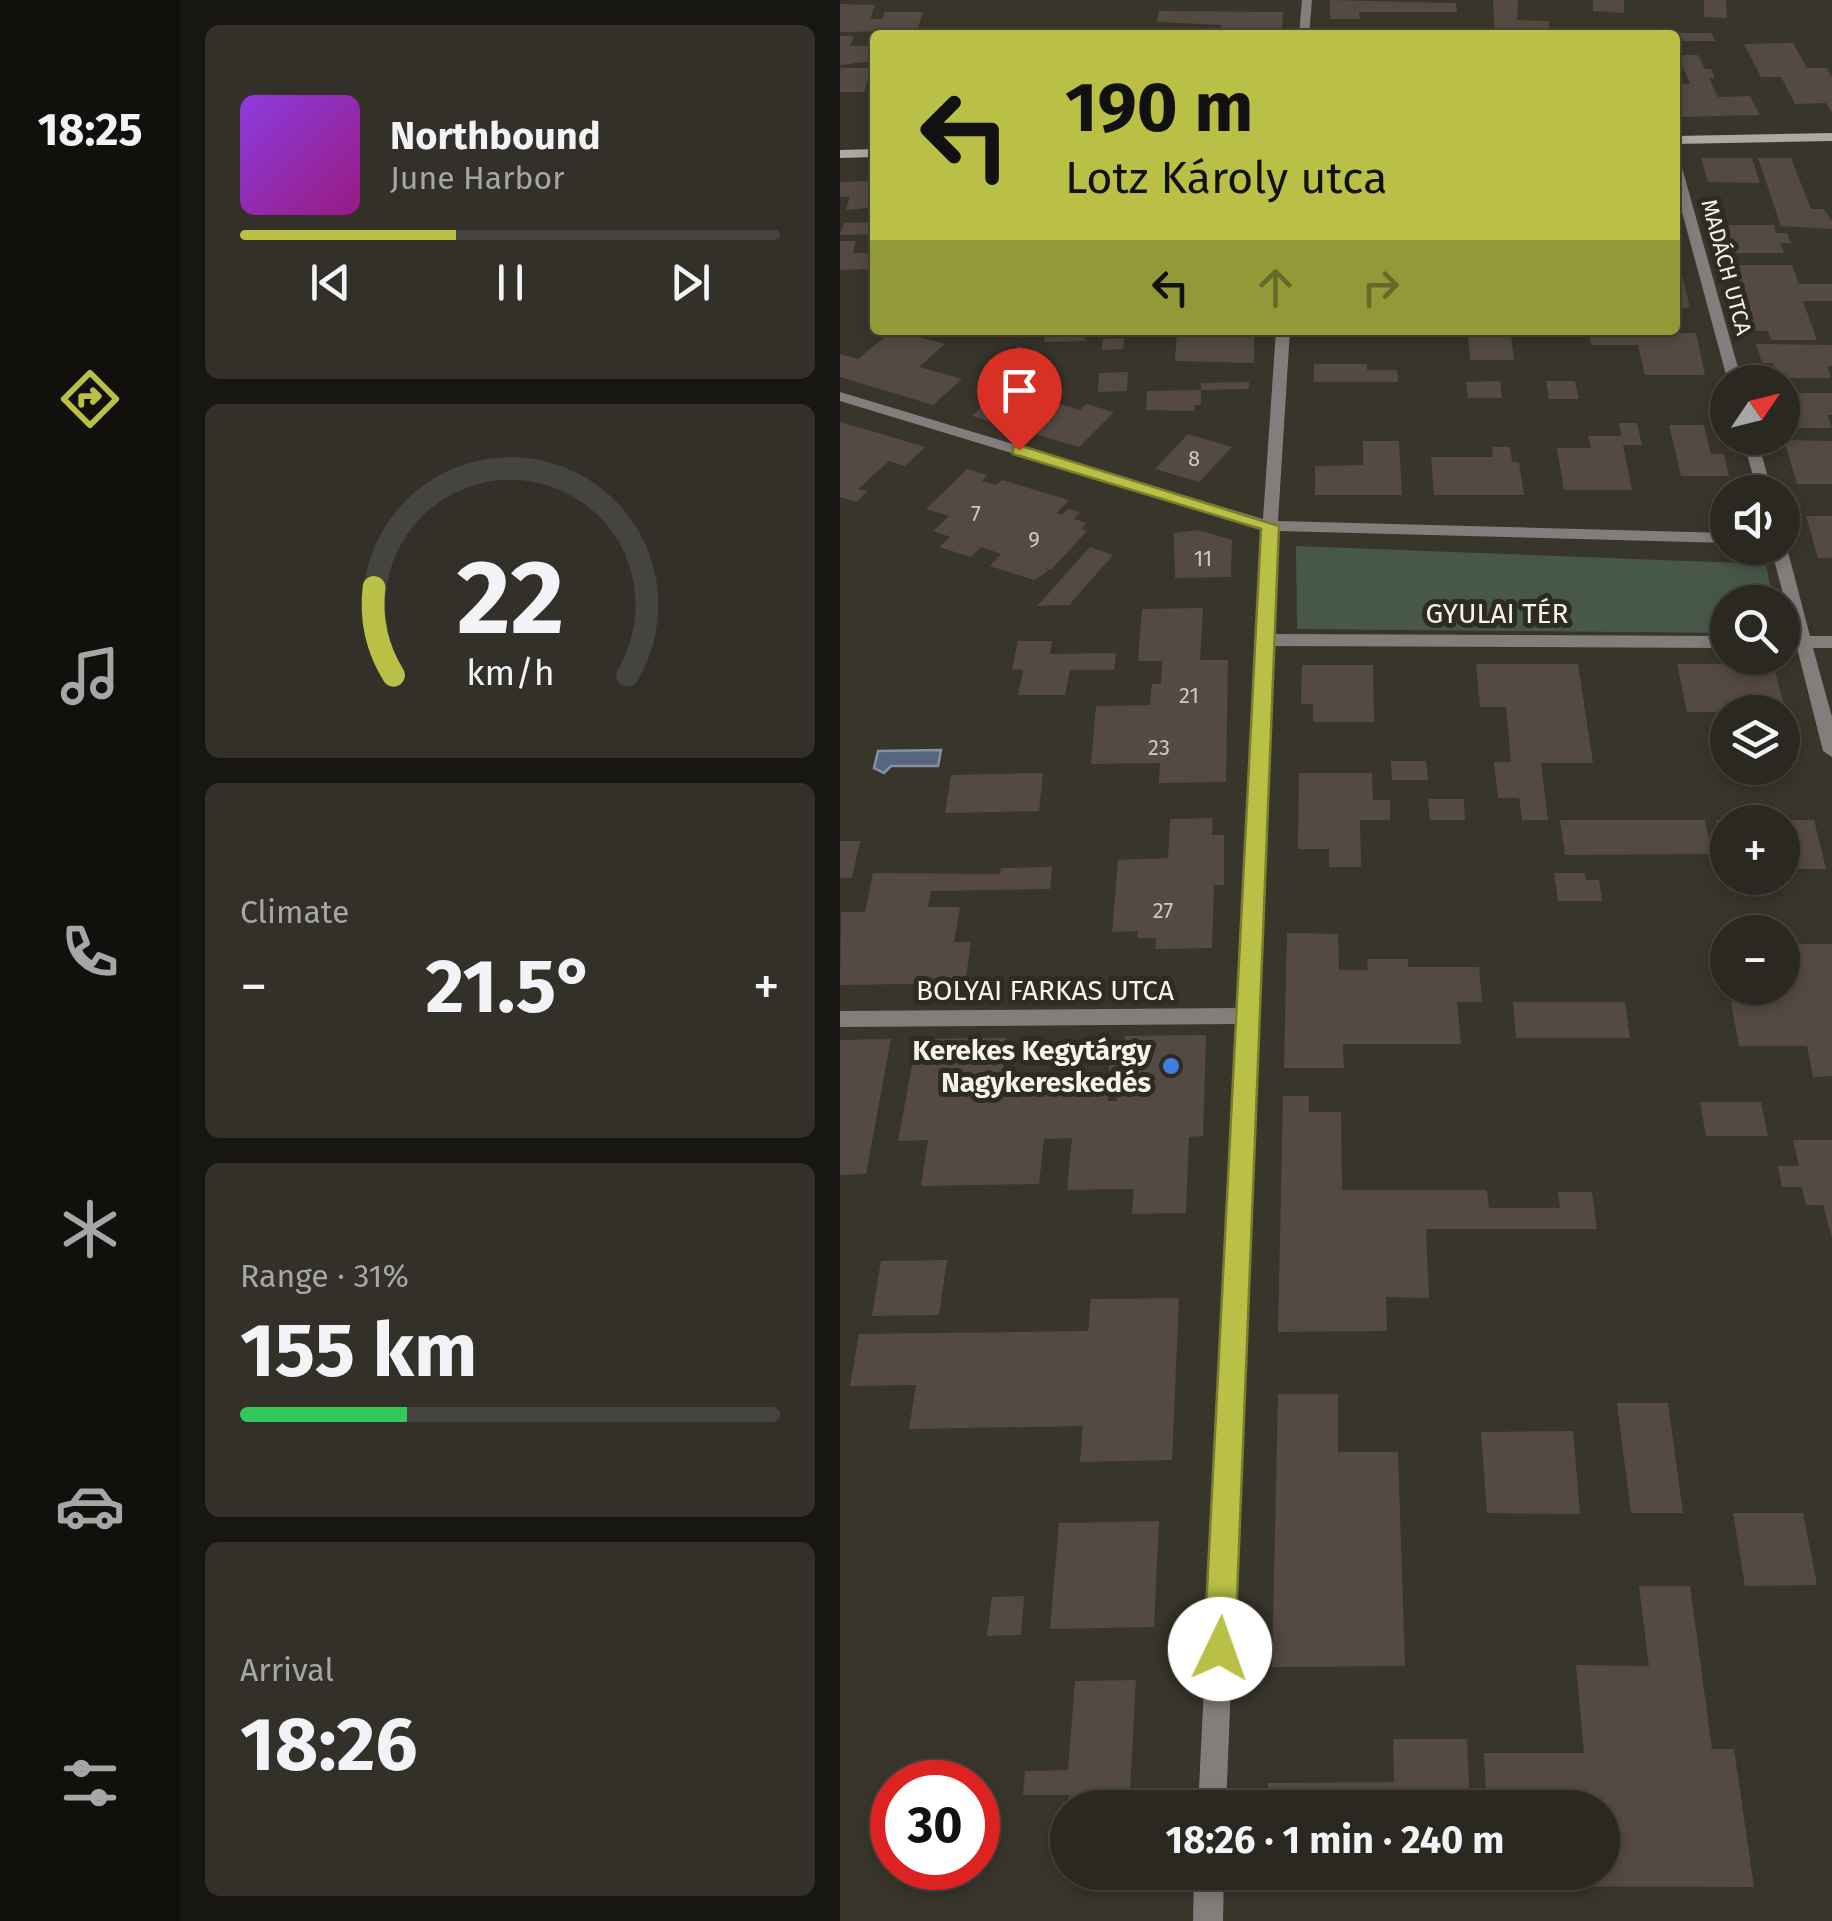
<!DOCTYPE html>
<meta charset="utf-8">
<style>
:root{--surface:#2a2820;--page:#323029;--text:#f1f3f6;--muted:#a5a6a5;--line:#46443e;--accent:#bac045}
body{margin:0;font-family:"Fira Sans",sans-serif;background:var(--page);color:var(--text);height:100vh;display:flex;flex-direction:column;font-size:38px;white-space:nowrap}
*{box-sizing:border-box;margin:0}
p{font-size:32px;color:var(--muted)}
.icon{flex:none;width:55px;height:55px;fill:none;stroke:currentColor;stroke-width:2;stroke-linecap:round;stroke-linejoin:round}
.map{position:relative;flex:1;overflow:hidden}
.details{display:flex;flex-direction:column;gap:25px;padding:25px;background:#171612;width:660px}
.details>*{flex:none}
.top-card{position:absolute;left:30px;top:30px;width:810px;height:305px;border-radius:10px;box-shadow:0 5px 15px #0003,0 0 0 2px var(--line);background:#bac045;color:#111;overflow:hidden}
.needle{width:65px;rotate:55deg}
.buttons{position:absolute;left:870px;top:365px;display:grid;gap:20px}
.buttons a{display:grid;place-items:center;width:90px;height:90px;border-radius:50%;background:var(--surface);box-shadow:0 5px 15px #0003,0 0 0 2px var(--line);font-size:50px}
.speed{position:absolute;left:30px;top:1760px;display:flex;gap:20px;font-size:50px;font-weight:700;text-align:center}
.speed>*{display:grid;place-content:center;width:130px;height:130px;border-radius:50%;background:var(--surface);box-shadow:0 5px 15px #0003,0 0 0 2px var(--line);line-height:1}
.speed .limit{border:15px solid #d22;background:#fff;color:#111}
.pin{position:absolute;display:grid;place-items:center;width:85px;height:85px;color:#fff;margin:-102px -42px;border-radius:50% 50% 50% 0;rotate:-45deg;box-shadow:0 0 10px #0007}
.pin .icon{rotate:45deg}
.me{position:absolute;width:110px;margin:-55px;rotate:3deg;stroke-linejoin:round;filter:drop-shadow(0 0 8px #0008)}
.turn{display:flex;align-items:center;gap:35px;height:210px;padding:0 30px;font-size:45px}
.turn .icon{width:130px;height:130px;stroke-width:2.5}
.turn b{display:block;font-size:70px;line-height:85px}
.lanes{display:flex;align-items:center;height:95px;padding:0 30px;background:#0003;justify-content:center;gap:50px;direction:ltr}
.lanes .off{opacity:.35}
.big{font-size:75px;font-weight:700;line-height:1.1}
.details .tile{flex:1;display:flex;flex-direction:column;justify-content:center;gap:15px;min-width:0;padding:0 35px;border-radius:15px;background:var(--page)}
.details .dial{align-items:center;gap:0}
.dial svg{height:260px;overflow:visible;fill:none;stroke:var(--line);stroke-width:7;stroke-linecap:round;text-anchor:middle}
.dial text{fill:var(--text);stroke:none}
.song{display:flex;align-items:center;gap:30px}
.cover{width:120px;height:120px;border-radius:15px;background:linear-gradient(135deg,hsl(270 70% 55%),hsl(310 70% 35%))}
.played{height:10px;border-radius:5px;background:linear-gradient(90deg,var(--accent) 40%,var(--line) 40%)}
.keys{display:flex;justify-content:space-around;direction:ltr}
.heat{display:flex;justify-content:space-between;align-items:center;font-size:55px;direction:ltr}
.charge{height:15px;border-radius:8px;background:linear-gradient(90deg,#34c759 31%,var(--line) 0)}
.trip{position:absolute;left:210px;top:1790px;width:570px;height:100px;border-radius:50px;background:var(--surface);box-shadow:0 5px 15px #0003,0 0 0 2px var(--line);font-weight:700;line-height:100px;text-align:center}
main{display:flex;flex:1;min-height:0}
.dock{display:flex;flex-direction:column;width:180px;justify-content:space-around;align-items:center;background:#11100d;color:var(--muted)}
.dock .icon{width:70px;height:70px}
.dock .selected{color:var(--accent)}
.dock b{font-size:45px;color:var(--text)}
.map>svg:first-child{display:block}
.green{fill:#475849}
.water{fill:#566680;stroke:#8690a1;stroke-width:2.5}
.building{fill:#544a43}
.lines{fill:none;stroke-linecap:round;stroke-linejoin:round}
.street{fill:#837e7b;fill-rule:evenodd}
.secondary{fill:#afa8a2;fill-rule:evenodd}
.route{fill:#bac045;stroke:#797d2d;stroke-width:2.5}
.shop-dot{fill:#3f7fe0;stroke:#2e2b21;stroke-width:4}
.labels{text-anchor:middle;stroke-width:10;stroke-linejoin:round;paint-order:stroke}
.far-street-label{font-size:22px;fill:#f5f3ed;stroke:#2e2b21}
.number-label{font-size:22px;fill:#cdc9c2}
.street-label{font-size:28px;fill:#f5f3ed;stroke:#2e2b21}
.poi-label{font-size:28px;font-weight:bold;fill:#f5f3ed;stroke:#2e2b21;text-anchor:end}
</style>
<main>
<nav class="dock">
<b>18:25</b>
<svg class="icon selected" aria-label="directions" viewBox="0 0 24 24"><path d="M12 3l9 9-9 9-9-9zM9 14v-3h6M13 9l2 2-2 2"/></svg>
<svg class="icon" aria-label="music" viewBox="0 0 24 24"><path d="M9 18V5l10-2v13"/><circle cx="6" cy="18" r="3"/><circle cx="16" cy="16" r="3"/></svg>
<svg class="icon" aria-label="phone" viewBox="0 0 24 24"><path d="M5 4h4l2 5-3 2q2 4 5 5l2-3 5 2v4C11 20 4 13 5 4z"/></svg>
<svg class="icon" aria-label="climate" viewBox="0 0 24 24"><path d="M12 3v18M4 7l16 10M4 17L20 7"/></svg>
<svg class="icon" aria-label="car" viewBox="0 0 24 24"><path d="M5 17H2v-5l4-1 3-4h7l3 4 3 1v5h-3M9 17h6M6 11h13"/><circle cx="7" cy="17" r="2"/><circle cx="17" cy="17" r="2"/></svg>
<svg class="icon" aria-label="filters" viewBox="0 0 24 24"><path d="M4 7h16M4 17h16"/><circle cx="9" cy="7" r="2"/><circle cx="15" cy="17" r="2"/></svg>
</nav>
<section class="details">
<div class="tile">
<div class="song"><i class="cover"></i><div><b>Northbound</b><p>June Harbor</p></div></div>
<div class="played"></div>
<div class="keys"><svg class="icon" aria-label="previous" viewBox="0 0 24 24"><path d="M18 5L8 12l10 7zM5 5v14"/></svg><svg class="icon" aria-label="pause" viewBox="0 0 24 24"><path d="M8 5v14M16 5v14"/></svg><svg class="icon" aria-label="next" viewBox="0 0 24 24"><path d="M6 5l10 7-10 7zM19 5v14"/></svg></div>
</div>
<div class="tile dial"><svg viewBox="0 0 100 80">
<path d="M14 69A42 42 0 1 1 86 69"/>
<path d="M14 69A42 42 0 0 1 8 42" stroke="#bac045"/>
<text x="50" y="56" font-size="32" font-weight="700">22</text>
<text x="50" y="72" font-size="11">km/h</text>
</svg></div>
<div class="tile"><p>Climate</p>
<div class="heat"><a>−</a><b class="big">21.5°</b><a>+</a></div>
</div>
<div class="tile"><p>Range · 31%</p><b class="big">155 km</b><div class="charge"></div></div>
<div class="tile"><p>Arrival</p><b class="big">18:26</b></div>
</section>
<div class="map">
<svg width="992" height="1921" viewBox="0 0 992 1921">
<rect width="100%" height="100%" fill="#38352b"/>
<polygon class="green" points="456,546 926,564 933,602 888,602 887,633 457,629"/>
<polygon class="water" points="101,750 98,766 51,766 44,773 34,768 38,751"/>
<g class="building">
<polygon points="490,0 616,3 617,12 519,12 520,19 490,19"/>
<polygon points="653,0 678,0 677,20 709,21 710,35 655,35"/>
<polygon points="753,0 784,0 784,13 753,11"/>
<polygon points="864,0 886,0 887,18 864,17"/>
<polygon points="0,4 35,5 30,19 42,19 45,12 83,12 77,31 0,32"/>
<polygon points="319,11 443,12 442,30 381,29 381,25 317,22"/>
<polygon points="835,33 871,33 875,41 835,41"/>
<polygon points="0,36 14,36 10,46 35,46 35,61 0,65"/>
<polygon points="953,43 967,68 987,68 992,77 992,113 986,103 955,104 941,77 921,77 904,44"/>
<polygon points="838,55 858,55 865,69 871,69 875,78 869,78 878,97 910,96 920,115 835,117 835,84 850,84"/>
<polygon points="0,68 32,68 24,92 0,92"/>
<polygon points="861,158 912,158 920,183 868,182"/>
<polygon points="918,158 951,158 971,209 984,209 992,221 992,229 941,226"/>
<polygon points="35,181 35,207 6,210 10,196 0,197 0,182"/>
<polygon points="35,222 35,234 0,235 4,223"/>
<polygon points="881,225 934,225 936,233 947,233 951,243 940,243 944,253 889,253"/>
<polygon points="0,241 16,241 13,253 35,253 32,269 0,270"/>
<polygon points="892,265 952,265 959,284 992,284 992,301 963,301 977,340 931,340 928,331 912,331"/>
<polygon points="835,270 841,270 850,308 840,308 843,319 835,319"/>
<polygon points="53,330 105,344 79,367 122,379 93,405 0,377 0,354 18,359"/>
<polygon points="246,330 245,341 204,342 206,331"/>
<polygon points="337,330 414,330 414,363 335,361"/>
<polygon points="856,333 865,375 805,375 798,345 751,345 749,334"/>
<polygon points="628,334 671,334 674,360 630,360"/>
<polygon points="284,338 283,349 262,350 263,339"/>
<polygon points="916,344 992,345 992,366 987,366 991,378 937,378 933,363 922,363"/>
<polygon points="178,346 199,352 179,369 158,363"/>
<polygon points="474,364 527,364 527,370 557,370 558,382 474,382"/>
<polygon points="288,372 287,391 258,392 259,373"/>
<polygon points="660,381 662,398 628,398 626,382"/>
<polygon points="706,381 735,381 739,399 709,399"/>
<polygon points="409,382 409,389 361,390 361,405 354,405 354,411 306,410 307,391 361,390 361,383"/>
<polygon points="162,387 240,410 246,404 274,412 239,447 132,416"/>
<polygon points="942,393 992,393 992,415 987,415 992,428 942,428"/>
<polygon points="0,422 45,435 85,447 65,466 49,461 18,489 28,491 16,502 0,497"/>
<polygon points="779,423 797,423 802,445 783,445 792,490 724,490 717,448 751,448 748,436 781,436"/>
<polygon points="829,425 864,425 871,454 884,454 889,476 841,476"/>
<polygon points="348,434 392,447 359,482 315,469"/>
<polygon points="944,440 992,441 992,484 957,484"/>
<polygon points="523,441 559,441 562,495 475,495 475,466 523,465"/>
<polygon points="652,447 670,447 672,462 679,462 684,495 594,495 591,457 653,457"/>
<polygon points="127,469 147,475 142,481 156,485 162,480 229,500 217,513 222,515 228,509 240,512 234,519 247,523 241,529 247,531 211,570 205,568 208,571 194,580 150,566 161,554 141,547 131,557 99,547 110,537 93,531 109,516 86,509"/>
<polygon points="966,516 992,516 992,558 978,558"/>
<polygon points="358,530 392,540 391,577 335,578 334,533"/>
<polygon points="250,547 273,555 229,605 197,606"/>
<polygon points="363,608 360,660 388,660 386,782 319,783 320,763 251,764 256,706 310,705 312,684 321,684 322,661 298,661 302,609"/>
<polygon points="178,641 212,641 210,654 276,653 274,670 230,670 225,695 178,695 183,670 172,669"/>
<polygon points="636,664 738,664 753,763 701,763 708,820 682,820 679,798 658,798 654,762 671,762 666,707 640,707"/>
<polygon points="837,664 933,664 946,712 847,712"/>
<polygon points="462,665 533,665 534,722 473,722 473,704 461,704"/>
<polygon points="551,761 586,761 588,780 552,780"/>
<polygon points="203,773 199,811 105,813 111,775"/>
<polygon points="459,773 532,773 533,800 550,800 550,820 520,820 521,867 489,867 489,849 458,849"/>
<polygon points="588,799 624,799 625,820 590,820"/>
<polygon points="373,818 372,835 384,835 384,885 374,885 372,948 315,949 316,938 297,938 298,931 272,932 278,860 328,858 330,819"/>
<polygon points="720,820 865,820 872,854 725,855"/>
<polygon points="876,820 888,820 888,845 881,845"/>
<polygon points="942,820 974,820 986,869 942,869"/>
<polygon points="0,841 20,841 12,878 0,878"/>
<polygon points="212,867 210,889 91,891 88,907 120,907 114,942 131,942 125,983 0,985 1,912 25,912 33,873 160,874 161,868"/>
<polygon points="714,873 745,873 746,880 759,880 762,901 718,901"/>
<polygon points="447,933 498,934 499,970 528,970 527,959 568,959 568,967 639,967 642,1002 617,1002 621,1044 503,1044 504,1068 444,1068"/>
<polygon points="942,944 992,944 992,1076 973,1077 967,1046 899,1046 891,1002 937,1002 933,988 942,988 945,966"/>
<polygon points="673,1002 785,1002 790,1038 676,1038"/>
<polygon points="366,1035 363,1136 349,1137 346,1213 292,1214 294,1189 227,1190 232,1138 204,1139 199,1184 81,1186 88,1140 58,1141 77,1039 167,1038 160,1092 197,1092 198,1086 269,1085 268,1101 277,1101 280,1071 269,1071 272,1043 284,1043 285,1036"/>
<polygon points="51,1039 26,1174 0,1175 0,1040"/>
<polygon points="443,1096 469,1096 469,1112 501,1112 502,1190 647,1190 649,1208 720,1208 718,1192 752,1192 757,1229 586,1229 589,1298 546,1297 547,1331 438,1332"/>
<polygon points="860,1102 921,1102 928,1136 866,1136"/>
<polygon points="953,1140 992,1140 992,1238 983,1205 966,1205 962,1187 942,1187 938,1166 959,1166"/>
<polygon points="107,1260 99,1315 32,1316 41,1261"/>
<polygon points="339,1298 332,1460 240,1462 243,1426 69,1429 76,1385 10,1386 19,1334 248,1331 251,1299"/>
<polygon points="438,1394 498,1394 498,1452 558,1452 565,1666 432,1667"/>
<polygon points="777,1403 828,1403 843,1513 791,1513"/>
<polygon points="733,1431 740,1514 647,1513 641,1432"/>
<polygon points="893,1513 963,1513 977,1585 905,1586"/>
<polygon points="319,1521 314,1627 210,1629 219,1523"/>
<polygon points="799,1586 850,1586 872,1749 894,1749 914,1887 651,1886 651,1872 762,1872 762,1808 647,1808 644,1753 744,1753 736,1665 809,1666"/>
<polygon points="184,1596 181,1635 147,1636 152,1597"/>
<polygon points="296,1680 289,1808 227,1808 229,1795 183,1795 185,1771 228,1770 235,1681"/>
<polygon points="553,1739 627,1739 630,1808 428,1808 428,1783 554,1782"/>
<polygon points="426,1872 634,1872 635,1887 425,1887"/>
</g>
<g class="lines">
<g class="street">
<polygon points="462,0 472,0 469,35 459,35"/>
<polygon points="835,160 841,164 902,382 888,382 835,186"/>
<polygon points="436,330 450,330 438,521 888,533 888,543 438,531 433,634 888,636 888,648 433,646 386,1808 358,1808 397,1024 0,1027 0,1011 398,1008 422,529 0,401 0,392 423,519"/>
<polygon points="903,438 917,438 932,492 917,492"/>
<polygon points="942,544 947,548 970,636 992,636 992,648 973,648 992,717 992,757 983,751 957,648 942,648 942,636 954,636 931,548 942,548"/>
<polygon points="354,1872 384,1872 383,1921 353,1921"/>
</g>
<g class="secondary">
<polygon points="992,133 992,141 835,144 835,136"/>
<polygon points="35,149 35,157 0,158 0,150"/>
</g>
</g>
<polygon class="route" points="173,447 185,447 439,526 395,1649 390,1660 380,1665 369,1660 364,1649 421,529 173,454"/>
<circle class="shop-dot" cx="331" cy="1066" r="10"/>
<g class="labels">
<g class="far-street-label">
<text transform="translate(887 267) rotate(75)" y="8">MADÁCH UTCA</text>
</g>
<g class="number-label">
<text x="354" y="466">8</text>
<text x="136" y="521">7</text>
<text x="194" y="547">9</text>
<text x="363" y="566">11</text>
<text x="349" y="703">21</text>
<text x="319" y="755">23</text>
<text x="323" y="918">27</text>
</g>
<g class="street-label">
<text x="657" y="623">GYULAI TÉR</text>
<text x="205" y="1000">BOLYAI FARKAS UTCA</text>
</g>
<g class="poi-label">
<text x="311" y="1060">Kerekes Kegytárgy<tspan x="311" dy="32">Nagykereskedés</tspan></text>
</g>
</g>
</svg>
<div class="buttons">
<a><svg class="needle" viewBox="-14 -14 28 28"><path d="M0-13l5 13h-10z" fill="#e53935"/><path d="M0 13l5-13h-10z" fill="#a5a6a5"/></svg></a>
<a><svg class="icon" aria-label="sound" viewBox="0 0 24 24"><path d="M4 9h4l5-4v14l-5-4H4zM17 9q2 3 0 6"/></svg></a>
<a><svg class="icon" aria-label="search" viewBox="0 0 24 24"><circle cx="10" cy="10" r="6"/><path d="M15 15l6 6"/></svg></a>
<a><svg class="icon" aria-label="layers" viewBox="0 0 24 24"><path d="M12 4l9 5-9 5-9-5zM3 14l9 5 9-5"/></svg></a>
<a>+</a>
<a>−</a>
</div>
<div class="speed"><div class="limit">30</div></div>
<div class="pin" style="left:179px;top:450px;background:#d93025"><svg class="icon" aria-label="arrive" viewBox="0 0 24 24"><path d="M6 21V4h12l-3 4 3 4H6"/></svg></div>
<svg class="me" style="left:380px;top:1649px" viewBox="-20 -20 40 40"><circle r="19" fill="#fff"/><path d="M0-13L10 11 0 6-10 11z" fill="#bac045"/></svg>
<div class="trip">18:26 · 1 min · 240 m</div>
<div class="top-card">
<div class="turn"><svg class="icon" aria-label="left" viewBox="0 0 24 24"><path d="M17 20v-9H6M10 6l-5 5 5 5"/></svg><div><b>190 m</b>Lotz Károly utca</div></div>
<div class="lanes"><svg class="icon" aria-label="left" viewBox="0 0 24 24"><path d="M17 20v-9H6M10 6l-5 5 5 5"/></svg><svg class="icon off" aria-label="ahead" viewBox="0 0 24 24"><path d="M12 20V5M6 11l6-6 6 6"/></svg><svg class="icon off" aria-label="right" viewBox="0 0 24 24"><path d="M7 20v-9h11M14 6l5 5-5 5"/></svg></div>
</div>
</div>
</main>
